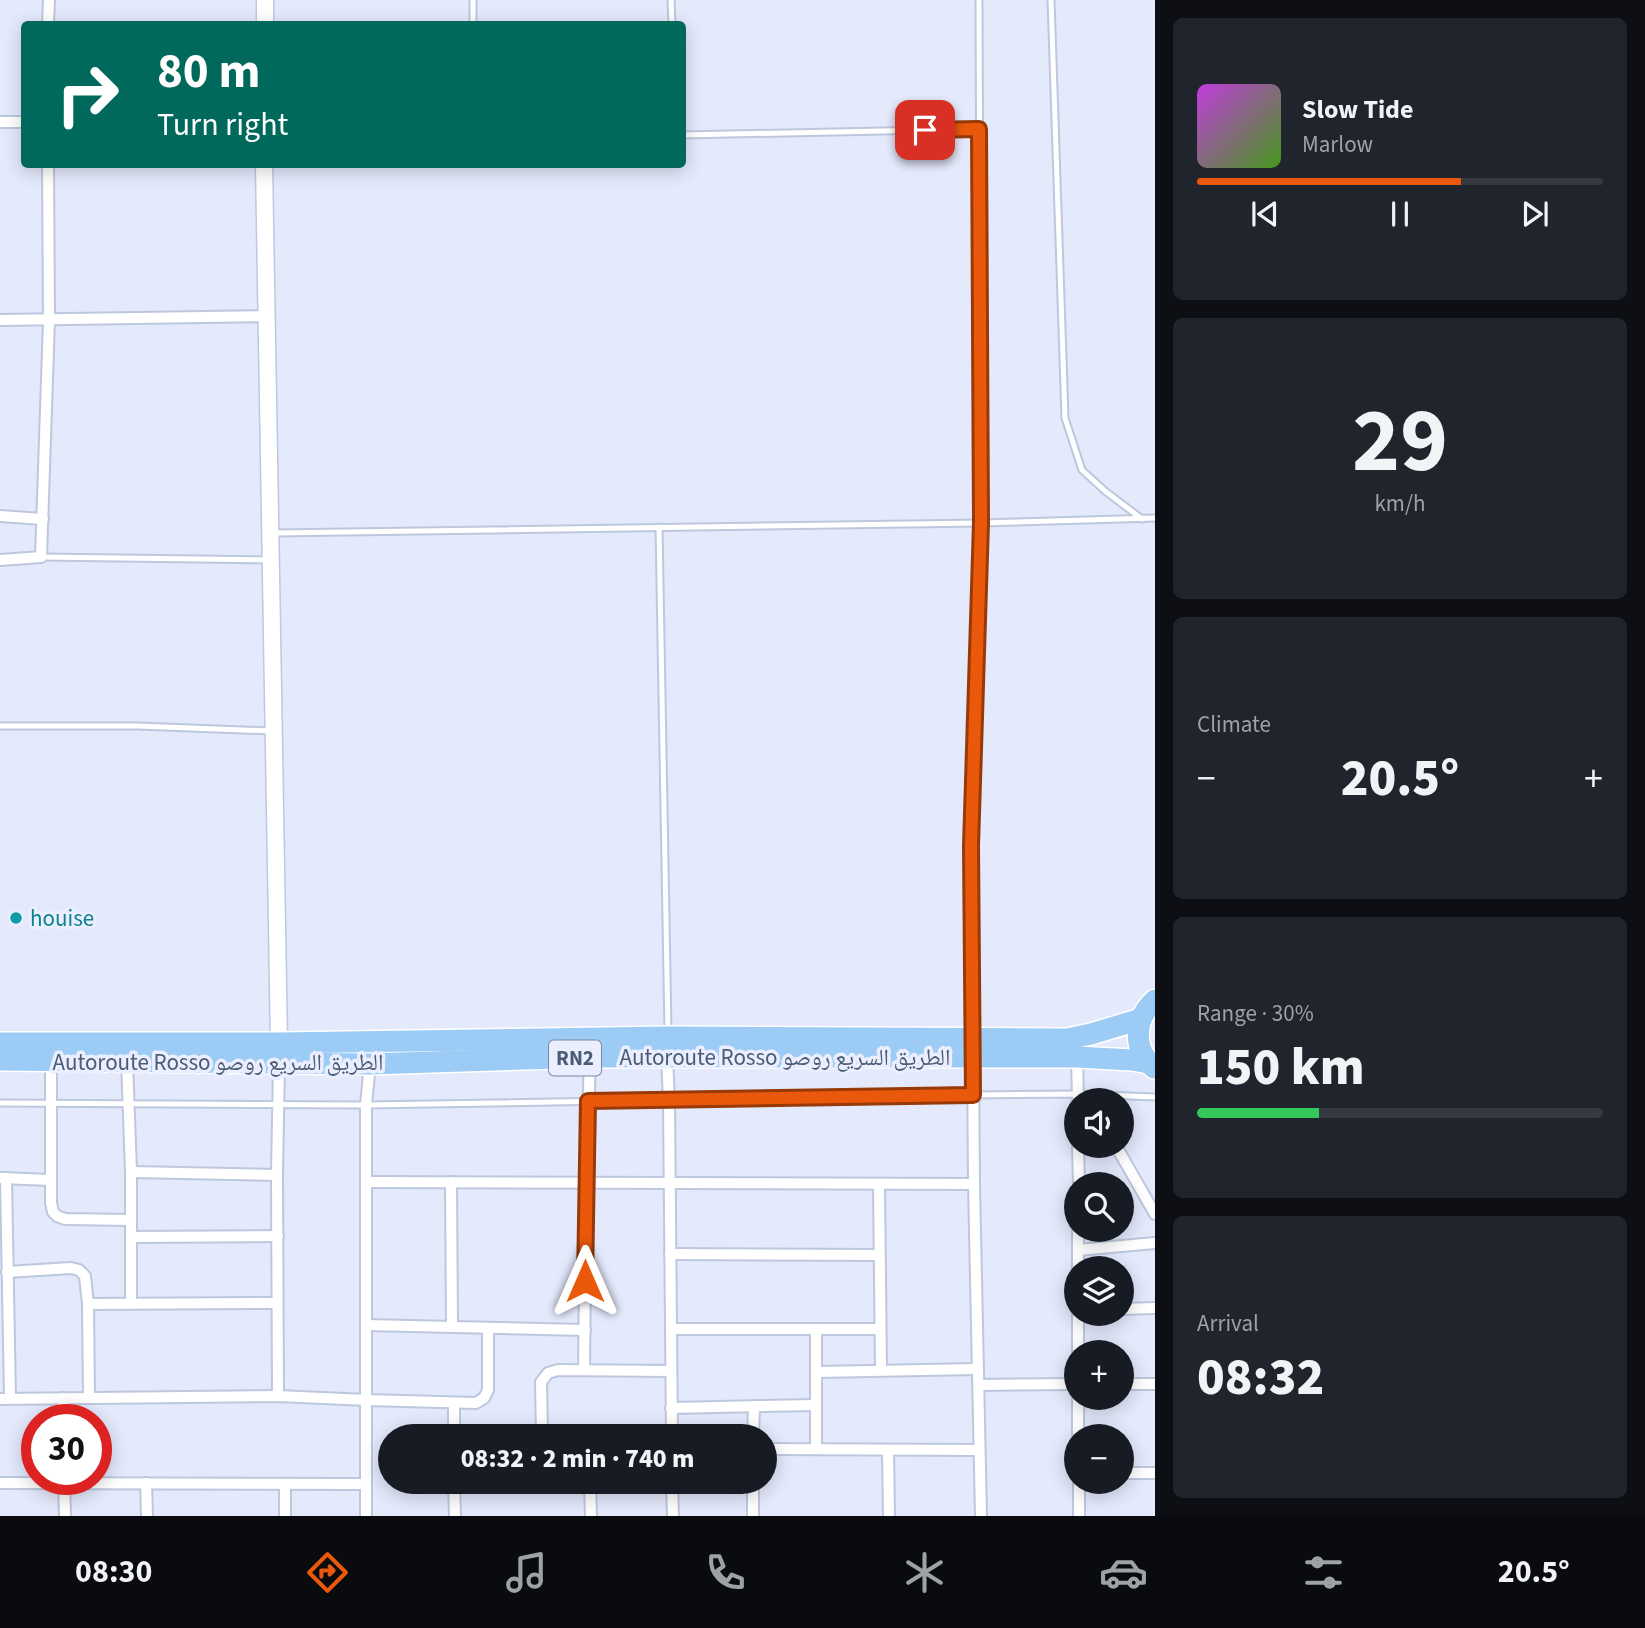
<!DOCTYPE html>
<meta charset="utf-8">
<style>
:root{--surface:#171b24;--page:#20242c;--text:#f1f3f6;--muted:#9ea1a6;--line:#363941;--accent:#ea580c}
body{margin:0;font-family:"Source Sans 3","Noto Naskh Arabic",sans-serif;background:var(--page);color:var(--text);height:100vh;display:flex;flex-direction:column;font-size:26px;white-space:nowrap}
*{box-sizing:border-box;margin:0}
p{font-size:23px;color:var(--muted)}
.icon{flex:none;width:38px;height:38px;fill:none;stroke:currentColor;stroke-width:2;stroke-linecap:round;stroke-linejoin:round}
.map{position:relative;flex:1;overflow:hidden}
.details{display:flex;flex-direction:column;gap:18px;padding:18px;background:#0d0f14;width:490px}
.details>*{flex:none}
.hud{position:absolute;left:21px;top:21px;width:665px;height:147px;border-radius:7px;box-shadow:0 4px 18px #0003;background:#00695c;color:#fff;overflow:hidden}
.controls{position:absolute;left:1064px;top:1088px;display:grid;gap:14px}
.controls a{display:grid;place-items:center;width:70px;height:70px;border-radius:50%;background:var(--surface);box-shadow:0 4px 18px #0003;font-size:35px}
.speed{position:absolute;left:21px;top:1404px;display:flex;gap:14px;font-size:35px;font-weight:700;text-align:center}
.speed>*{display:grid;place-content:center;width:91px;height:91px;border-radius:50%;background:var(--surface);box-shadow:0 4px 18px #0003;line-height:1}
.speed .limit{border:10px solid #d22;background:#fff;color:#111}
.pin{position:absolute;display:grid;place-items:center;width:60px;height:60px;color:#fff;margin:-30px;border-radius:14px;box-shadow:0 4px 10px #0006}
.me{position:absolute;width:77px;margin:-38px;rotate:0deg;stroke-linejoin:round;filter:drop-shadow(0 0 5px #0008)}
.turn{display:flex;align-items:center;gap:24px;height:147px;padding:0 21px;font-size:32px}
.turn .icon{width:91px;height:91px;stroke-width:2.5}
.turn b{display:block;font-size:49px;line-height:60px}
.big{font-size:52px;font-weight:800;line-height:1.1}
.details .tile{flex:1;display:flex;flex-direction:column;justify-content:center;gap:10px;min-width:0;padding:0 24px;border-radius:10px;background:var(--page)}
.details .dial{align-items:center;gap:0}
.dial b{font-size:91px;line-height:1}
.song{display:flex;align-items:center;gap:21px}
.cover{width:84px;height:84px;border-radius:10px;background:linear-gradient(135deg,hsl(290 70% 55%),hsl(100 70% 35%))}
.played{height:7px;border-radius:4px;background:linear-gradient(90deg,var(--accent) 65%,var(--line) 65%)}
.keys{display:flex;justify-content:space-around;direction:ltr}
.heat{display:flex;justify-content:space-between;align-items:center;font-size:38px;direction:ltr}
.charge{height:10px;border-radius:5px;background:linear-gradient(90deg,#34c759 30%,var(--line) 0)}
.trip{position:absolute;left:378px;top:1424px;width:399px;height:70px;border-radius:35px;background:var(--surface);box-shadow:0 4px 18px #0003;font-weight:800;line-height:70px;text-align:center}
.tab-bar{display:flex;height:112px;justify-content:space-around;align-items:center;background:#090b0e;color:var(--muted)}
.tab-bar .icon{width:49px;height:49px}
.tab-bar .selected{color:var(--accent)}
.tab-bar b{font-size:32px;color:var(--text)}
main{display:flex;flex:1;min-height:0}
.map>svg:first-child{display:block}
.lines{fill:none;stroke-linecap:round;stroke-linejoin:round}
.lane-casing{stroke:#bdc8de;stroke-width:9}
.street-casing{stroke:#bdc8de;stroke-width:14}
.secondary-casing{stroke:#bbc9e2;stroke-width:19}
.highway-casing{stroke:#fff;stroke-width:24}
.lane{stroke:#fff;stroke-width:5}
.street{stroke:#fff;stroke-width:10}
.secondary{stroke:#fff;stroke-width:16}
.highway{stroke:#9cccf5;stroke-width:21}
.route-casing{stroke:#983908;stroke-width:18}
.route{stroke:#ea580c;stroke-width:12}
.culture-dot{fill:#0f9aa8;stroke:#eaeeff;stroke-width:2.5}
.labels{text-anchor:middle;stroke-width:7;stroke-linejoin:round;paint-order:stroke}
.shield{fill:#eaeeff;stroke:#7a889e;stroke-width:2}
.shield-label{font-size:21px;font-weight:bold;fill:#4a5d74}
.culture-label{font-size:23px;fill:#0d838f;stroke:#eaeeff;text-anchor:start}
.street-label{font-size:23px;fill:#4a5d74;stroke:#eaeeff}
</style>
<main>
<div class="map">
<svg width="1155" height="1516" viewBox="0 0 1155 1516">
<rect width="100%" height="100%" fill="#e4e9fc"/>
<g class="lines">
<g class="lane-casing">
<g id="lane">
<polyline points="473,0 473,24"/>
<polyline points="671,0 672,24"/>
<polyline points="1051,0 1065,418 1082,470 1105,491 1142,519"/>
<polyline points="682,135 979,129"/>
<polyline points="659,527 668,1032"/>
<polyline points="272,533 981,523 1155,518"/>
<polyline points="41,557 269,560"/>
<polyline points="0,726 138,726 271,731"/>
<polyline points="973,1032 971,846 981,523 979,0"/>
<polyline points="0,1103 366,1105 973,1095 1078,1094 1155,1097"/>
</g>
</g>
<g class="street-casing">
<g id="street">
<polyline points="48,24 49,0"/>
<polyline points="0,122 24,122"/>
<polyline points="0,320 267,316"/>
<polyline points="0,516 43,519"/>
<polyline points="0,560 41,557 49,320 48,164"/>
<polyline points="973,1053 974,1184 981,1516"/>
<polyline points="667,1057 669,1100 672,1437"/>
<polyline points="1077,1057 1078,1101"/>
<polyline points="51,1061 51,1203 53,1212 57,1216 65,1219 131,1220"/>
<polyline points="127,1061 131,1172 131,1303"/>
<polyline points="1078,1146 1079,1185"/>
<polyline points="1116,1146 1155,1214"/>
<polyline points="131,1172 277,1175"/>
<polyline points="1,1178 50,1180"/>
<polyline points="6,1178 10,1398"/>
<polyline points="366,1182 974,1184"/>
<polyline points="451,1182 452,1327"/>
<polyline points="879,1184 881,1370"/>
<polyline points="131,1237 278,1236"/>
<polyline points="1078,1250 1155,1243"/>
<polyline points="670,1254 879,1255"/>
<polyline points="1078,1269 1078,1230"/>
<polyline points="7,1272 71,1268 79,1270 85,1276 88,1304 89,1398"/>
<polyline points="88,1304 277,1303"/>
<polyline points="1122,1309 1155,1308"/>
<polyline points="1078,1314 1078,1353"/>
<polyline points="366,1325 585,1330"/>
<polyline points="671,1329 879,1329"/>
<polyline points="584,1370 586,1182 590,1057"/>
<polyline points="816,1372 978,1369"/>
<polyline points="1122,1384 1155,1384"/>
<polyline points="979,1385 1076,1384"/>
<polyline points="278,1396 277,1175 279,1063"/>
<polyline points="63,1398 63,1419"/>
<polyline points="1078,1398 1078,1437"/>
<polyline points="0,1399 278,1396 367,1400 476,1403 484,1398 488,1390 488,1328"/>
<polyline points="454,1403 454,1437"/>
<polyline points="671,1408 816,1405"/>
<polyline points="542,1437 541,1382 548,1373 558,1370 671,1371"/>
<polyline points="753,1437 754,1406"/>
<polyline points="765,1449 979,1450"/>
<polyline points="816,1449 816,1329"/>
<polyline points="888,1450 889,1516"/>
<polyline points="1122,1473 1155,1473"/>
<polyline points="64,1479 65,1516"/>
<polyline points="454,1482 455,1516"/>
<polyline points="590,1482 591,1516"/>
<polyline points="672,1482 673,1516"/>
<polyline points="753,1482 753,1516"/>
<polyline points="1079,1482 1079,1516"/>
<polyline points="0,1483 366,1484"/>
<polyline points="146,1483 147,1516"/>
<polyline points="285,1516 285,1484"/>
<polyline points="366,1516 366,1105 370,1064"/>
</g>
</g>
<g class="secondary-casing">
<g id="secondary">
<polyline points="265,24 265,0"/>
<polyline points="264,164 279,1043"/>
</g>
</g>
<g class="highway-casing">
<g id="highway">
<polyline points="0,1043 279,1043 668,1037 1067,1039 1091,1034 1141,1019"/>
<polyline points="0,1060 370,1064 590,1057 1077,1057 1132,1060 1149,1063"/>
<path d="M1154 1068C1132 1048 1134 1019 1155 1000"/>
</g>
</g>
<use href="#lane" class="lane"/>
<use href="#street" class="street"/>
<use href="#secondary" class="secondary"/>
<use href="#highway" class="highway"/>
</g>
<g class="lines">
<g class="route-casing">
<polyline id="route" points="585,1281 588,1101 973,1095 971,846 981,523 979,129 925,130"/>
</g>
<use href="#route" class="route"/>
</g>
<circle class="culture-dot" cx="16" cy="918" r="7"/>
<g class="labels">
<rect class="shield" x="549" y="1040.5" width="52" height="35" rx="5"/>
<g class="shield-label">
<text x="575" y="1065">RN2</text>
</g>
<g class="culture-label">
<text x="30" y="926">houise</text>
</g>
<g class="street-label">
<text x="785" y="1065">Autoroute Rosso الطريق السريع روصو</text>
<text x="218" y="1070">Autoroute Rosso الطريق السريع روصو</text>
</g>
</g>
</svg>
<div class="controls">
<a><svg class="icon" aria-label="sound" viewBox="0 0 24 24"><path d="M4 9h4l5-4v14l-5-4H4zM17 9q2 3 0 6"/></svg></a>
<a><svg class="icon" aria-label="search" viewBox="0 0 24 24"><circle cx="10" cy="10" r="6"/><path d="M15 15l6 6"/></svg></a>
<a><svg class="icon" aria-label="layers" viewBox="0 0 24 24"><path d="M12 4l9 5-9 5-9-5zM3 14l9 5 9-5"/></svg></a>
<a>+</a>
<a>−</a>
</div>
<div class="speed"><div class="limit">30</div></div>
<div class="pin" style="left:925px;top:130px;background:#d93025"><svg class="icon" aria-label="arrive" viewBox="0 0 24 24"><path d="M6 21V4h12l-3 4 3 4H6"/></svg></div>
<svg class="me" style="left:585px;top:1281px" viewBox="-20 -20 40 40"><path d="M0-17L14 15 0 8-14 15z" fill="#ea580c" stroke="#fff" stroke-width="4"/></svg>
<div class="trip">08:32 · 2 min · 740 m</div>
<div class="hud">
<div class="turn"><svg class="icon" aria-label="right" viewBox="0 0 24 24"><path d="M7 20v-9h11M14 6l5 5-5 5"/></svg><div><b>80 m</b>Turn right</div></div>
</div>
</div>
<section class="details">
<div class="tile">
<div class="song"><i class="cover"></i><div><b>Slow Tide</b><p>Marlow</p></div></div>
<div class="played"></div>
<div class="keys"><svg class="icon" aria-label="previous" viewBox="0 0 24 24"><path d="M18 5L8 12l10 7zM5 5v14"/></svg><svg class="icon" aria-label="pause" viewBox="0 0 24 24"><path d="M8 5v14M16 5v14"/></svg><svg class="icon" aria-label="next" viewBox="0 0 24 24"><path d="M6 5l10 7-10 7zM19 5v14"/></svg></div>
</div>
<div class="tile dial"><b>29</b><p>km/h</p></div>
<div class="tile"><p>Climate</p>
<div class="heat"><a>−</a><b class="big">20.5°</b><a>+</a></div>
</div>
<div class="tile"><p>Range · 30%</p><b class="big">150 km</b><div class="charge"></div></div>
<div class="tile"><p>Arrival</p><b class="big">08:32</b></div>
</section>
</main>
<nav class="tab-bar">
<b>08:30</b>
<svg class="icon selected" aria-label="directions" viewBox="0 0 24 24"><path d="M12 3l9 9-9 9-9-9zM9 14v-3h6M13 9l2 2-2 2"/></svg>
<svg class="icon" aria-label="music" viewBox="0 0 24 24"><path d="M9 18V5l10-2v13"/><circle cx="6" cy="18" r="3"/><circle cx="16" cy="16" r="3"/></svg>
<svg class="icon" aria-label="phone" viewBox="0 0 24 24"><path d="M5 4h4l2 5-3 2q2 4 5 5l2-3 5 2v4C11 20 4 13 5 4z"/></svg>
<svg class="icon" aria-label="climate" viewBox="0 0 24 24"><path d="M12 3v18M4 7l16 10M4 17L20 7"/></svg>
<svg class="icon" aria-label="car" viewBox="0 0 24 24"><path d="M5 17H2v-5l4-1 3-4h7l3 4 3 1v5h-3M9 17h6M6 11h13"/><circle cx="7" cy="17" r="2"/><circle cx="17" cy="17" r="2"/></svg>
<svg class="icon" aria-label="filters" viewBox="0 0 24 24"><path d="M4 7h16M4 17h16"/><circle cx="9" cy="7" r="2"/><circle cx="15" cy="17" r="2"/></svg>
<b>20.5°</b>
</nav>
